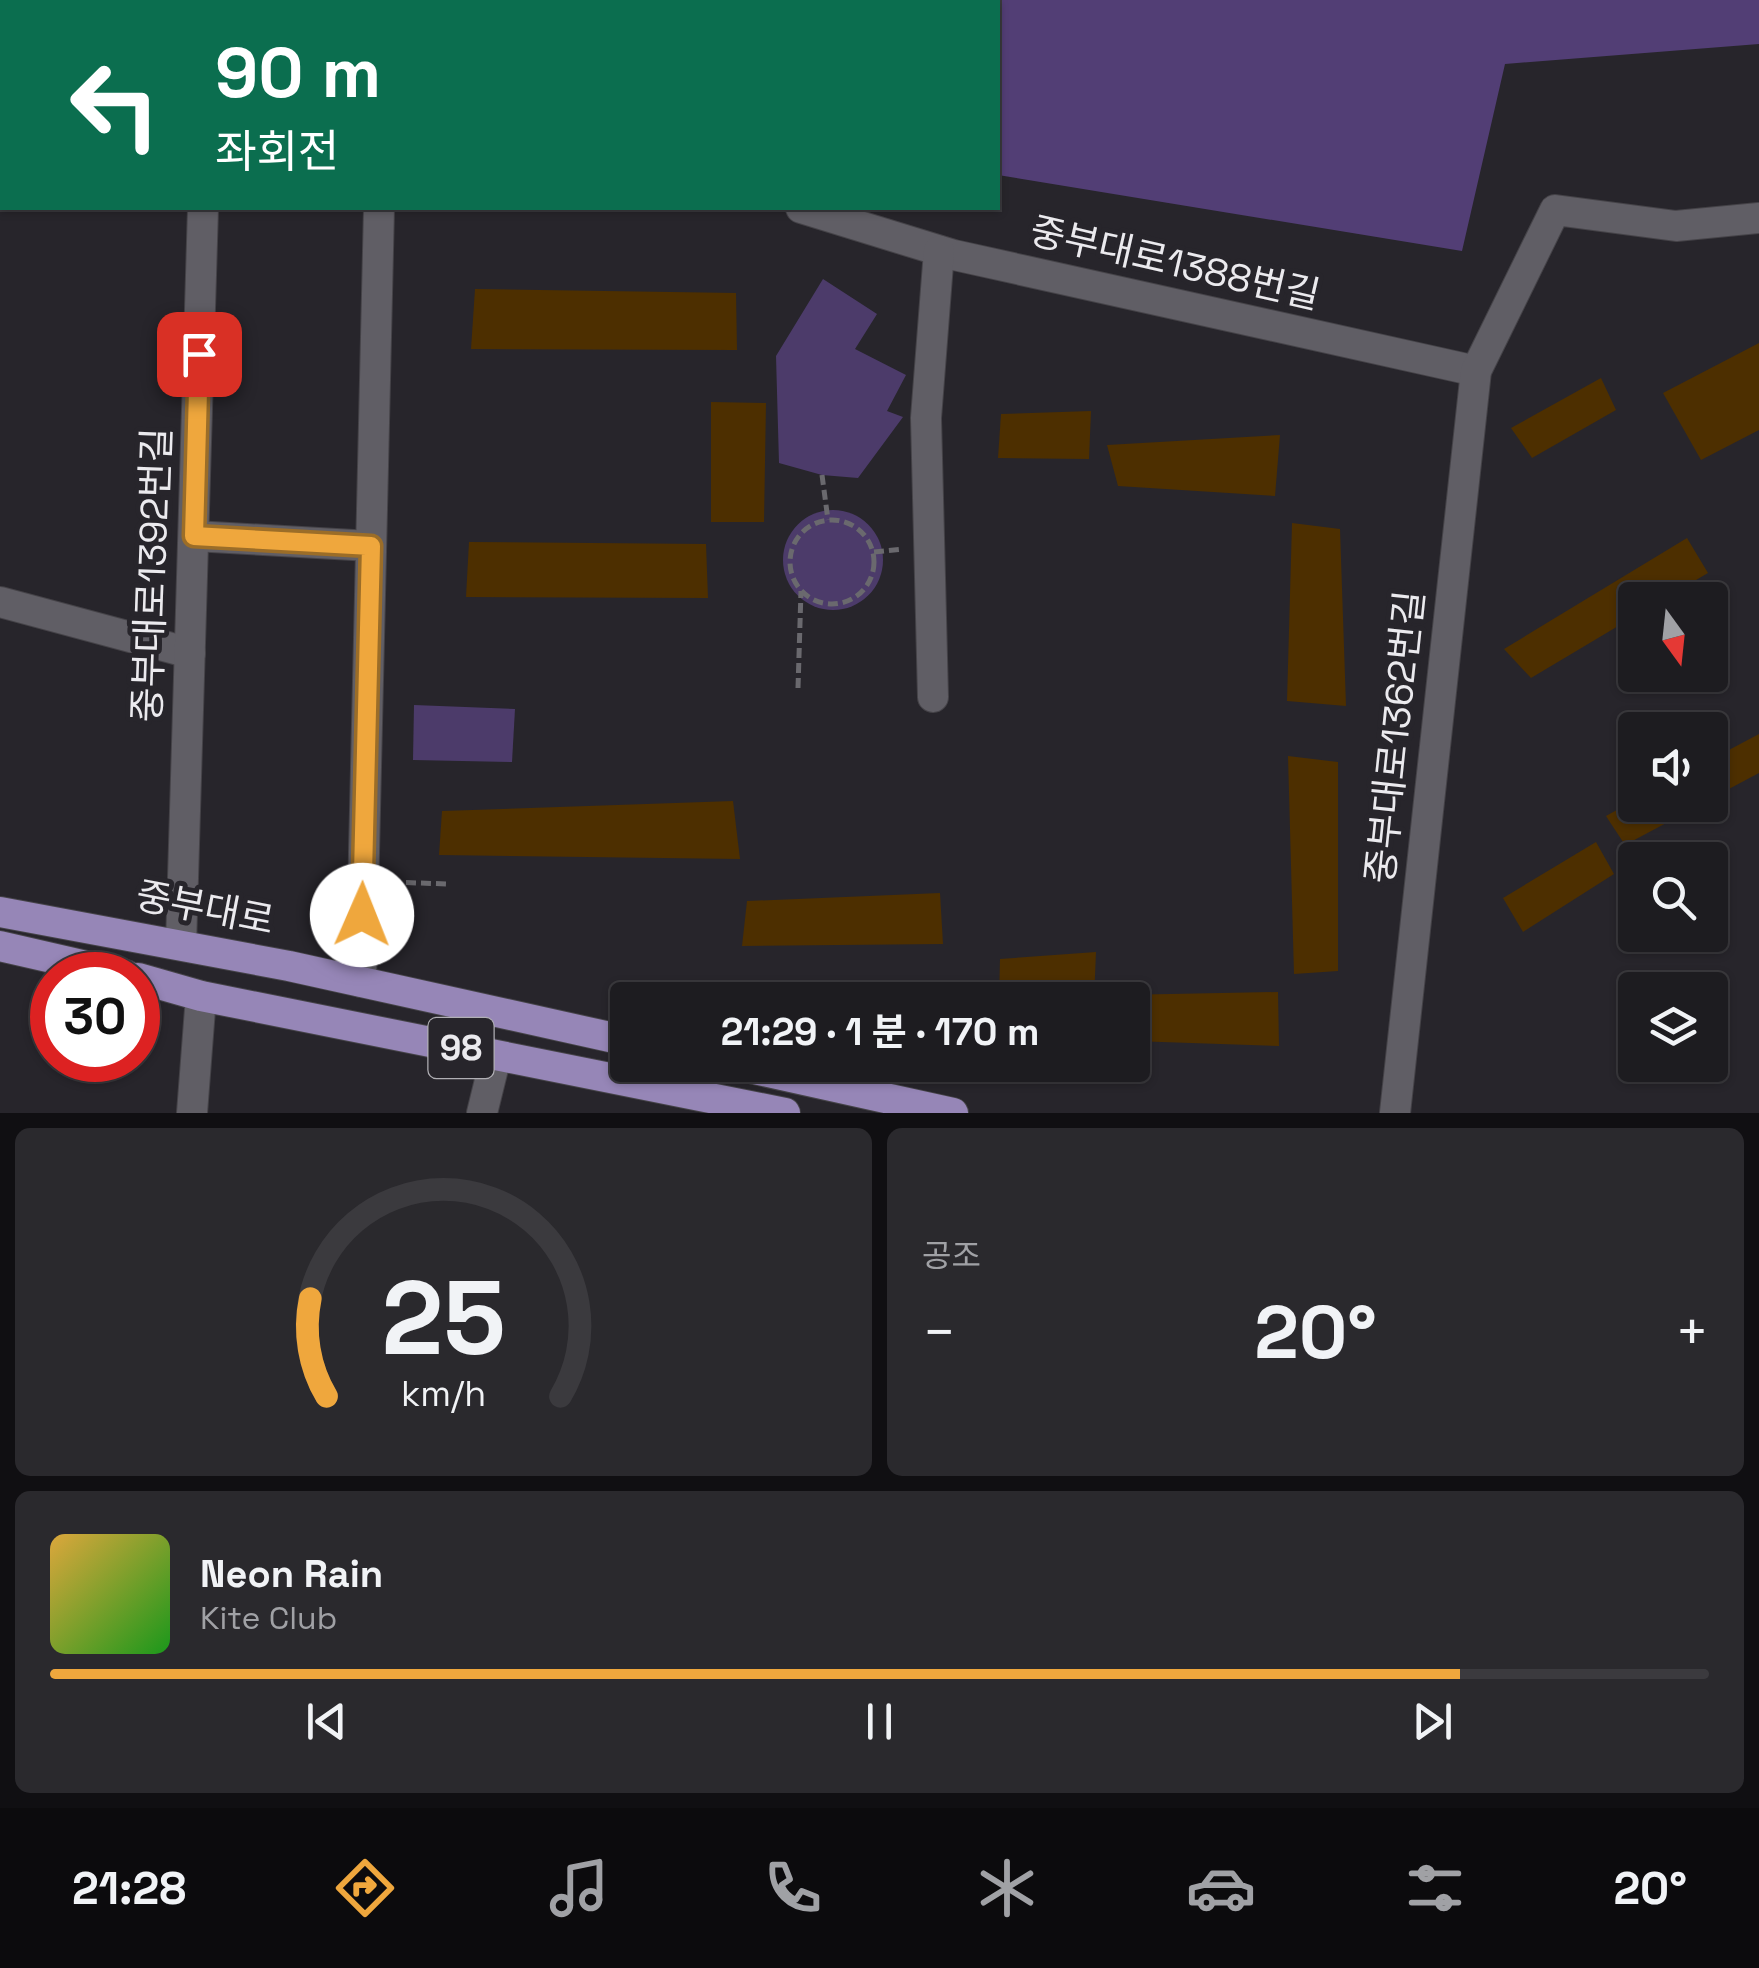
<!DOCTYPE html>
<html lang="ko">
<meta charset="utf-8">
<style>
:root{--surface:#1d1c20;--page:#2a292d;--text:#f1f3f6;--muted:#a0a1a5;--line:#3b3a3e;--accent:#efa73d}
body{margin:0;font-family:"Space Grotesk","Noto Sans KR",sans-serif;background:var(--page);color:var(--text);height:100vh;display:flex;flex-direction:column;font-size:38px;white-space:nowrap}
*{box-sizing:border-box;margin:0}
p{font-size:32px;color:var(--muted)}
.icon{flex:none;width:55px;height:55px;fill:none;stroke:currentColor;stroke-width:2;stroke-linecap:round;stroke-linejoin:round}
.map{position:relative;height:1113px;overflow:hidden}
.side{display:flex;flex-direction:column;gap:15px;padding:15px;background:#100f12;flex:1}
.side>*{flex:none}
.hud{position:absolute;left:0px;top:0px;width:1000px;height:210px;box-shadow:0 2px 8px #0004,0 0 0 2px var(--line);background:#0b6e4f;color:#fff;overflow:hidden}
.needle{width:65px;rotate:165deg}
.buttons{position:absolute;left:1618px;top:582px;display:grid;gap:20px}
.buttons a{display:grid;place-items:center;width:110px;height:110px;border-radius:10px;background:var(--surface);box-shadow:0 2px 8px #0004,0 0 0 2px var(--line);font-size:50px}
.speed{position:absolute;left:30px;top:952px;display:flex;gap:20px;font-size:50px;font-weight:700;text-align:center}
.speed>*{display:grid;place-content:center;width:130px;height:130px;border-radius:50%;background:var(--surface);box-shadow:0 2px 8px #0004,0 0 0 2px var(--line);line-height:1}
.speed .limit{border:15px solid #d22;background:#fff;color:#111}
.pin{position:absolute;display:grid;place-items:center;width:85px;height:85px;color:#fff;margin:-42px;border-radius:20px;box-shadow:0 5px 15px #0006}
.me{position:absolute;width:110px;margin:-55px;rotate:1deg;stroke-linejoin:round;filter:drop-shadow(0 0 8px #0008)}
.turn{display:flex;align-items:center;gap:35px;height:210px;padding:0 50px;font-size:45px}
.turn .icon{width:130px;height:130px;stroke-width:2.5}
.turn b{display:block;font-size:70px;line-height:85px}
.big{font-size:75px;font-weight:700;line-height:1.1}
.side .card{flex:1;display:flex;flex-direction:column;justify-content:center;gap:15px;min-width:0;padding:0 35px;border-radius:15px;background:var(--page)}
.side .dial{align-items:center;gap:0}
.dial svg{height:260px;overflow:visible;fill:none;stroke:var(--line);stroke-width:7;stroke-linecap:round;text-anchor:middle}
.dial text{fill:var(--text);stroke:none}
.song{display:flex;align-items:center;gap:30px}
.cover{width:120px;height:120px;border-radius:15px;background:linear-gradient(135deg,hsl(40 70% 55%),hsl(120 70% 35%))}
.played{height:10px;border-radius:5px;background:linear-gradient(90deg,var(--accent) 85%,var(--line) 85%)}
.keys{display:flex;justify-content:space-around;direction:ltr}
.heat{display:flex;justify-content:space-between;align-items:center;font-size:55px;direction:ltr}
.side .tiles{flex:1;display:grid;gap:15px;grid-template-columns:1fr 1fr}
.card:last-child{grid-column:span 2}
.trip{position:absolute;left:610px;top:982px;width:540px;height:100px;border-radius:10px;background:var(--surface);box-shadow:0 2px 8px #0004,0 0 0 2px var(--line);font-weight:700;line-height:100px;text-align:center}
.tabs{display:flex;height:160px;justify-content:space-around;align-items:center;background:#0c0b0d;color:var(--muted)}
.tabs .icon{width:70px;height:70px}
.tabs .current{color:var(--accent)}
.tabs b{font-size:45px;color:var(--text)}
.map>svg:first-child{display:block}
.green{fill:#4c3b6a}
.forest{fill:#523e75}
.building{fill:#4d2f00}
.lines{fill:none;stroke-linecap:round;stroke-linejoin:round}
.lane-casing{stroke:#454348;stroke-width:18}
.street-casing{stroke:#454348;stroke-width:32}
.primary-casing{stroke:#454348;stroke-width:32}
.path{stroke:#6a696e;stroke-width:5;stroke-dasharray:10 5;stroke-linecap:butt}
.lane{stroke:#605e65;stroke-width:15}
.street{stroke:#605e65;stroke-width:30}
.primary{stroke:#9686b7;stroke-width:30}
.route-casing{stroke:#9b6d28;stroke-width:25}
.route{stroke:#efa73d;stroke-width:18}
.labels{text-anchor:middle;stroke-width:10;stroke-linejoin:round;paint-order:stroke}
.shield{fill:#27252b;stroke:#b0afb4;stroke-width:2.5}
.shield-label{font-size:35px;font-weight:bold;fill:#ebeaee}
.street-label{font-size:38px;fill:#ebeaee;stroke:#27252b}
</style>
<div class="map">
<svg width="1759" height="1113" viewBox="0 0 1759 1113">
<rect width="100%" height="100%" fill="#27252b"/>
<g class="green">
<polygon points="823,279 877,314 855,349 906,375 887,411 903,417 858,478 822,475 779,463 776,356"/>
<circle cx="833" cy="560" r="50"/>
<polygon points="414,705 515,709 512,762 413,760"/>
</g>
<polygon class="forest" points="855,0 1759,0 1759,44 1505,64 1462,251 998,175 998,2"/>
<g class="building">
<polygon points="475,289 736,293 737,350 471,349"/>
<polygon points="1759,343 1759,430 1701,460 1663,393"/>
<polygon points="1601,378 1616,410 1532,458 1511,428"/>
<polygon points="711,402 766,403 764,522 711,522"/>
<polygon points="1091,411 1089,459 998,458 1001,414"/>
<polygon points="1280,435 1275,496 1118,486 1107,445"/>
<polygon points="1292,523 1340,529 1346,706 1287,701"/>
<polygon points="1687,538 1708,573 1662,600 1635,600 1635,616 1531,678 1504,649"/>
<polygon points="469,542 706,544 708,598 466,597"/>
<polygon points="1759,734 1759,773 1710,799 1710,760"/>
<polygon points="1288,756 1338,762 1338,971 1294,974"/>
<polygon points="1635,800 1635,805 1700,805 1625,845 1606,816"/>
<polygon points="733,801 740,859 439,855 442,811"/>
<polygon points="1596,842 1614,874 1523,932 1503,898"/>
<polygon points="940,893 943,944 742,946 747,901"/>
<polygon points="1096,952 1094,1000 999,1000 1000,959"/>
<polygon points="1278,992 1279,1046 1132,1041 1132,1000 1119,1000 1119,995"/>
</g>
<g class="lines">
<g class="lane-casing">
<polyline id="lane" points="358,2 359,0"/>
</g>
<g class="street-casing">
<g id="street">
<polyline points="0,113 2,113"/>
<polyline points="801,208 954,255 1476,371"/>
<polyline points="194,536 371,546"/>
<polyline points="0,602 190,653"/>
<polyline points="933,697 926,418 939,251"/>
<polyline points="181,945 203,208"/>
<polyline points="361,982 379,208"/>
<polyline points="192,1113 201,996"/>
<polyline points="482,1113 496,1056"/>
<polyline points="1395,1113 1476,371 1555,210 1676,226 1759,218"/>
</g>
</g>
<g class="primary-casing">
<g id="primary">
<polyline points="0,912 289,966 628,1041"/>
<polyline points="0,946 126,975"/>
<polyline points="138,978 201,996 785,1113"/>
<polyline points="736,1065 953,1113"/>
</g>
</g>
<g class="path">
<polyline points="822,475 828,520"/>
<circle cx="832" cy="562" r="42"/>
<polyline points="874,552 903,549"/>
<polyline points="798,688 801,591"/>
<polyline points="391,882 448,884"/>
</g>
<use href="#lane" class="lane"/>
<use href="#street" class="street"/>
<use href="#primary" class="primary"/>
</g>
<g class="lines">
<g class="route-casing">
<polyline id="route" points="199,354 194,536 371,546 362,915"/>
</g>
<use href="#route" class="route"/>
</g>
<g class="labels">
<rect class="shield" x="428.5" y="1018" width="65" height="60" rx="8"/>
<g class="shield-label">
<text x="461" y="1060">98</text>
</g>
<g class="street-label">
<text transform="translate(1175 263) rotate(13)" y="13">중부대로1388번길</text>
<text transform="translate(152 575) rotate(-88)" y="13">중부대로1392번길</text>
<text transform="translate(1395 737) rotate(-84)" y="13">중부대로1362번길</text>
<text transform="translate(205 908) rotate(11)" y="13">중부대로</text>
</g>
</g>
</svg>
<div class="buttons">
<a><svg class="needle" viewBox="-14 -14 28 28"><path d="M0-13l5 13h-10z" fill="#e53935"/><path d="M0 13l5-13h-10z" fill="#a0a1a5"/></svg></a>
<a><svg class="icon" aria-label="sound" viewBox="0 0 24 24"><path d="M4 9h4l5-4v14l-5-4H4zM17 9q2 3 0 6"/></svg></a>
<a><svg class="icon" aria-label="search" viewBox="0 0 24 24"><circle cx="10" cy="10" r="6"/><path d="M15 15l6 6"/></svg></a>
<a><svg class="icon" aria-label="layers" viewBox="0 0 24 24"><path d="M12 4l9 5-9 5-9-5zM3 14l9 5 9-5"/></svg></a>
</div>
<div class="speed"><div class="limit">30</div></div>
<div class="pin" style="left:199px;top:354px;background:#d93025"><svg class="icon" aria-label="arrive" viewBox="0 0 24 24"><path d="M6 21V4h12l-3 4 3 4H6"/></svg></div>
<svg class="me" style="left:362px;top:915px" viewBox="-20 -20 40 40"><circle r="19" fill="#fff"/><path d="M0-13L10 11 0 6-10 11z" fill="#efa73d"/></svg>
<div class="trip">21:29 · 1 분 · 170 m</div>
<div class="hud">
<div class="turn"><svg class="icon" aria-label="left" viewBox="0 0 24 24"><path d="M17 20v-9H6M10 6l-5 5 5 5"/></svg><div><b>90 m</b>좌회전</div></div>
</div>
</div>
<section class="side">
<div class="tiles">
<div class="card dial"><svg viewBox="0 0 100 80">
<path d="M14 69A42 42 0 1 1 86 69"/>
<path d="M14 69A42 42 0 0 1 9 39" stroke="#efa73d"/>
<text x="50" y="56" font-size="32" font-weight="700">25</text>
<text x="50" y="72" font-size="11">km/h</text>
</svg></div>
<div class="card"><p>공조</p>
<div class="heat"><a>−</a><b class="big">20°</b><a>+</a></div>
</div>
<div class="card">
<div class="song"><i class="cover"></i><div><b>Neon Rain</b><p>Kite Club</p></div></div>
<div class="played"></div>
<div class="keys"><svg class="icon" aria-label="previous" viewBox="0 0 24 24"><path d="M18 5L8 12l10 7zM5 5v14"/></svg><svg class="icon" aria-label="pause" viewBox="0 0 24 24"><path d="M8 5v14M16 5v14"/></svg><svg class="icon" aria-label="next" viewBox="0 0 24 24"><path d="M6 5l10 7-10 7zM19 5v14"/></svg></div>
</div>
</div>
</section>
<nav class="tabs">
<b>21:28</b>
<svg class="icon current" aria-label="directions" viewBox="0 0 24 24"><path d="M12 3l9 9-9 9-9-9zM9 14v-3h6M13 9l2 2-2 2"/></svg>
<svg class="icon" aria-label="music" viewBox="0 0 24 24"><path d="M9 18V5l10-2v13"/><circle cx="6" cy="18" r="3"/><circle cx="16" cy="16" r="3"/></svg>
<svg class="icon" aria-label="phone" viewBox="0 0 24 24"><path d="M5 4h4l2 5-3 2q2 4 5 5l2-3 5 2v4C11 20 4 13 5 4z"/></svg>
<svg class="icon" aria-label="climate" viewBox="0 0 24 24"><path d="M12 3v18M4 7l16 10M4 17L20 7"/></svg>
<svg class="icon" aria-label="car" viewBox="0 0 24 24"><path d="M5 17H2v-5l4-1 3-4h7l3 4 3 1v5h-3M9 17h6M6 11h13"/><circle cx="7" cy="17" r="2"/><circle cx="17" cy="17" r="2"/></svg>
<svg class="icon" aria-label="filters" viewBox="0 0 24 24"><path d="M4 7h16M4 17h16"/><circle cx="9" cy="7" r="2"/><circle cx="15" cy="17" r="2"/></svg>
<b>20°</b>
</nav>
